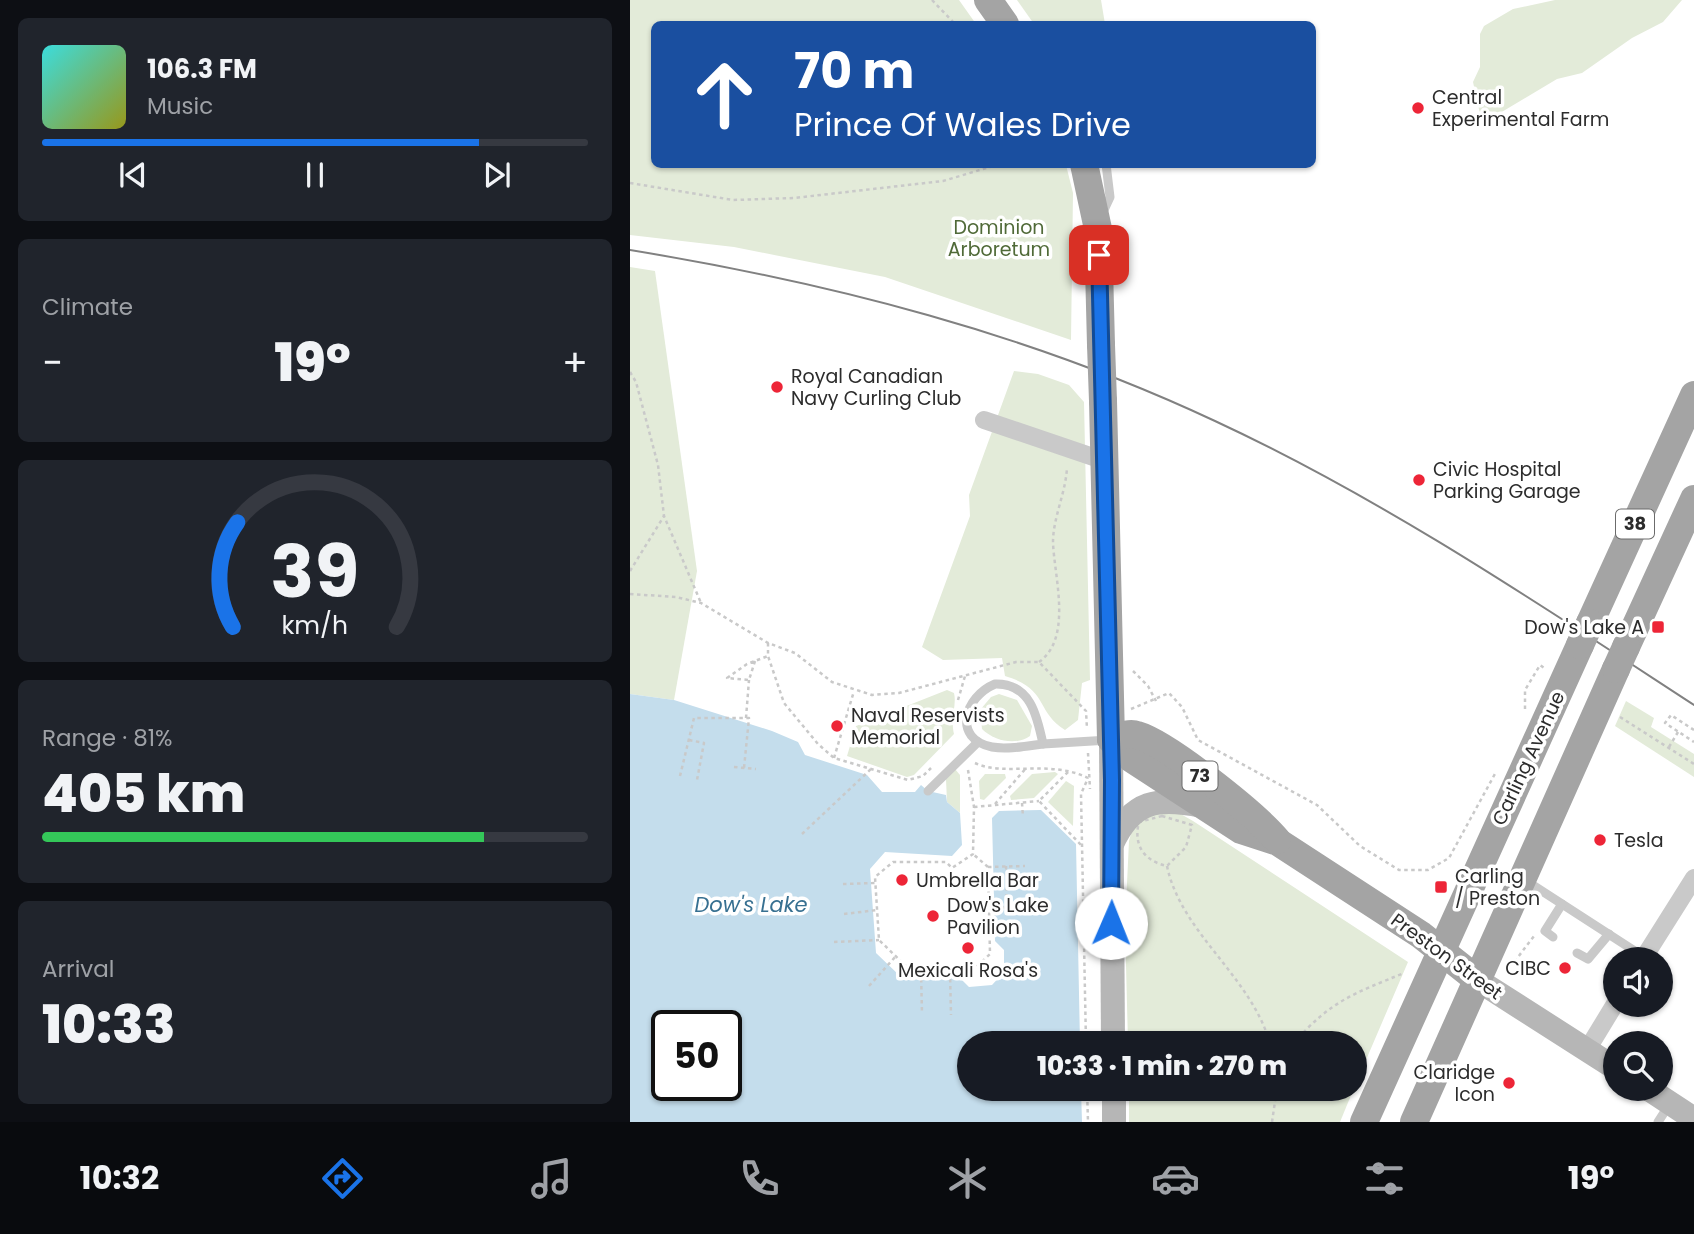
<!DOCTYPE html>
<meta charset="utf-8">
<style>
:root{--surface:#171b24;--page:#20242c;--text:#f1f3f6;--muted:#9ea1a6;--line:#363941;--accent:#1a73e8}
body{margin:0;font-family:Poppins,sans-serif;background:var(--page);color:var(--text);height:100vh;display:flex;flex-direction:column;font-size:26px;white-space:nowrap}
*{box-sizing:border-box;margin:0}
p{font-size:23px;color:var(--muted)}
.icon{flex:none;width:38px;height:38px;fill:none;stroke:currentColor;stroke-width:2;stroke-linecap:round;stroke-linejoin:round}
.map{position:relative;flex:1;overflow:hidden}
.panel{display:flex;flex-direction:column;gap:18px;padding:18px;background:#0d0f14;width:630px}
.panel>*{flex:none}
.banner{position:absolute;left:21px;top:21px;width:665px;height:147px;border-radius:10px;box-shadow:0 2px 5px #0004;background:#1a4fa0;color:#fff;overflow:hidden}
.controls{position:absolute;left:973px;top:947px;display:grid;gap:14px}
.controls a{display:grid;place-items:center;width:70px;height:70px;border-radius:50%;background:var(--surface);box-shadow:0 2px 5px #0004;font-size:35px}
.speed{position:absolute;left:21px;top:1010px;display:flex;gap:14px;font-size:35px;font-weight:700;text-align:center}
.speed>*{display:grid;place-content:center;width:91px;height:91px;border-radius:50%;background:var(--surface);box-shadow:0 2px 5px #0004;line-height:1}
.speed .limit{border:4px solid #111;border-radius:10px;background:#fff;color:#111}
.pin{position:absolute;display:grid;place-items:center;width:60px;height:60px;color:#fff;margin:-30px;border-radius:14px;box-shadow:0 4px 10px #0006}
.me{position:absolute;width:77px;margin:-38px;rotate:1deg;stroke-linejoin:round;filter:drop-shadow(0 0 5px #0008)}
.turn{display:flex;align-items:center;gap:24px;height:147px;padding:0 28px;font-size:32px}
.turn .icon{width:91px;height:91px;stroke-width:2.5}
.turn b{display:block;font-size:49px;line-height:60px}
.big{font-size:52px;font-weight:800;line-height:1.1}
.panel .widget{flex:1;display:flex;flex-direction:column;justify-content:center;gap:10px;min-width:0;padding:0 24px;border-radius:10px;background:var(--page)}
.panel .dial{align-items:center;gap:0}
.dial svg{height:182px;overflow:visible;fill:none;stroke:var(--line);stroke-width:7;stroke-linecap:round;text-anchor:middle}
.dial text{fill:var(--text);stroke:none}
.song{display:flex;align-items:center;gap:21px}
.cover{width:84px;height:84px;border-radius:10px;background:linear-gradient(135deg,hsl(180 70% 55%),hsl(60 70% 35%))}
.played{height:7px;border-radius:4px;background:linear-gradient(90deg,var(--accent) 80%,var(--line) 80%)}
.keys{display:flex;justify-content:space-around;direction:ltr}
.heat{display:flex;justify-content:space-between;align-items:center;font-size:38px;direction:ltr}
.charge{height:10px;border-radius:5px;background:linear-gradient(90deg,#34c759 81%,var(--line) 0)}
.trip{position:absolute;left:327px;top:1031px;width:410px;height:70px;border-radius:35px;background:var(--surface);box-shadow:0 2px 5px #0004;font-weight:800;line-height:70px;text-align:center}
.tabs{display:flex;height:112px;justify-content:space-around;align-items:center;background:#090b0e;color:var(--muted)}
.tabs .icon{width:49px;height:49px}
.tabs .selected{color:var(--accent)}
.tabs b{font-size:32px;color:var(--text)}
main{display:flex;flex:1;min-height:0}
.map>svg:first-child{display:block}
.green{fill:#e3ebd9}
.water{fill:#c4ddec;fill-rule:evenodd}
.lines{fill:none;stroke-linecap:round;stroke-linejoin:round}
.path{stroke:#c9c9c9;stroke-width:2.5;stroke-dasharray:3.5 3.5;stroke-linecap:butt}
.lane{stroke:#c9c9c9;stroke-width:9}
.street{stroke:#c9c9c9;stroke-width:18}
.secondary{stroke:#b6b6b6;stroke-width:24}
.primary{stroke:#a4a4a4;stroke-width:28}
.tram{stroke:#818181;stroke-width:2}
.primary-bridge{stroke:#a4a4a4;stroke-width:28}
.route-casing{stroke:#114b97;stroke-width:18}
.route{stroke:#1a73e8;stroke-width:12}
.poi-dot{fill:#ed2537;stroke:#fff;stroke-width:2.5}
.labels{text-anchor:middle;stroke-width:7;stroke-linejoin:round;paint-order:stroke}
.shield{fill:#fff;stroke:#6b6b6b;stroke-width:2}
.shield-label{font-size:18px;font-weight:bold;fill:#2c2c2c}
.poi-label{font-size:19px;fill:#2c2c2c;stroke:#fff;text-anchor:start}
.park-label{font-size:19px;fill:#506a38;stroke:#fff}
.street-label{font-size:19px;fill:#2c2c2c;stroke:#fff}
.water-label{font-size:21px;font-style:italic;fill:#377091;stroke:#fff}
</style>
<main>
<section class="panel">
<div class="widget">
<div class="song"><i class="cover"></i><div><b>106.3 FM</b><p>Music</p></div></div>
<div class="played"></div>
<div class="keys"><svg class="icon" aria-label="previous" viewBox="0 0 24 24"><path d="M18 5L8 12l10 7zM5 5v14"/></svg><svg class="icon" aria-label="pause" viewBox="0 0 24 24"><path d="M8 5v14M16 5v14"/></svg><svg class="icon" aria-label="next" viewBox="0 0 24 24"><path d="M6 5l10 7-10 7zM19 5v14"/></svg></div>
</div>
<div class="widget"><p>Climate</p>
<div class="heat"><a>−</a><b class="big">19°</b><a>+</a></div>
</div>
<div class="widget dial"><svg viewBox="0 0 100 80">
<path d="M14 69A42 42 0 1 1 86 69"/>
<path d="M14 69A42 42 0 0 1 16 23" stroke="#1a73e8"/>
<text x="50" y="56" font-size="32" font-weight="700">39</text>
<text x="50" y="72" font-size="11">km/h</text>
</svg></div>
<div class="widget"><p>Range · 81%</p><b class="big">405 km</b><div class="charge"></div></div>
<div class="widget"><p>Arrival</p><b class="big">10:33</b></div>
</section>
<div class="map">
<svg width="1064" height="1122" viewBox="0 0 1064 1122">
<rect width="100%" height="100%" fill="#fff"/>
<g class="green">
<polygon points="0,0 329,0 346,24 24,24 24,164 436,165 443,193 441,340 255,277 104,247 0,235"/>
<polygon points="387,0 471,0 475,24 404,24"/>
<polygon points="925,0 1052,0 1033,22 1002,38 952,73 927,79 865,116 850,114 843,82 850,67 850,34 854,26 883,9"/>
<polygon points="0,267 25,271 67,571 44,700 0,694"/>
<path d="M384 371 408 374 439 385 454 402 460 680 452 683 448 720 435 730C405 711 419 689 375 676L372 658 313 660 292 647 340 516 339 495Z"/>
<path d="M317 690 324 693C327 706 320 717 324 734L284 775 277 777 217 756 226 726Z"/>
<path d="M369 694 387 700 402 726 400 736C386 746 364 741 352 729L350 710 361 697Z"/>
<polygon points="996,701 1024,718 1021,727 1064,754 1064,777 985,726"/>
<polygon points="325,769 330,775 330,813 317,802 316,779"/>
<polygon points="425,772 428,774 404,798 381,800 380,796 402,774"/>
<polygon points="355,774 375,774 376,778 354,800 350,799 349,781"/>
<polygon points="436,781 444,786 443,826 418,802"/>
<polygon points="518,813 549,813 563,821 778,962 724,1088 724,1043 498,1043 495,926 499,841 502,830"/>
<polygon points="499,1089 499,1088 724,1088 710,1122 499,1122"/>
</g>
<path class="water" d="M0 694 44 700 142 731 168 742 175 755 237 775 252 792H285L291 785 298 791 316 795 317 802 330 813 332 845 322 856 255 852 240 869 246 953 270 976 329 977 339 987 362 985 374 972V950L365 941 362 818 369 811 411 810 446 844 450 1043H340V1088L451 1089 452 1122H0ZM37 1026H96V1085H37Z"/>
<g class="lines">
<g class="path">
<polyline points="302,0 325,24"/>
<polyline points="0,183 103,200 164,198 313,181 370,164"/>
<polyline points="0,372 6,382 28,465 34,516 71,603"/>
<polyline points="0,571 34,516"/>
<polyline points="0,594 46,597 71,603 138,643 165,653 202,682 242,695 269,693 386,662 409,662 456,711 457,729"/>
<polyline points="138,643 138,656 154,703 188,744 204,758 278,780 293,776 301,768"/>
<polyline points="125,661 119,680 97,678 117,664 138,656"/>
<path d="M409 662C443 638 424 576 423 542 423 518 436 492 437 467"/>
<polyline points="503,671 518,686 526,701"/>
<polyline points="328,700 335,676"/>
<polyline points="501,709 539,693 552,707 568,740 687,805 730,846 769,870 798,870 819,858 866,772"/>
<polyline points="895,709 895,690 910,665 914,668"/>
<polyline points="990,717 1064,764"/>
<polyline points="116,718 119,680"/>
<polyline points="1064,730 1041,715 1035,723 1064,742"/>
<polyline points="59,740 74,743 67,780"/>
<polyline points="1039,747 1048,732"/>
<polyline points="458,753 460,789"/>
<polyline points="204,758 224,691"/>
<path d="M345 763C374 777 420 759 458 778"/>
<polyline points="104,767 126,769"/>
<polyline points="338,770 344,807 343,854 322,868 316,862 263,862 245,877 249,940 282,972 341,972 360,954 358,867 343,854"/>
<polyline points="438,772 409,801 451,845"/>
<polyline points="50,776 64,718 119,718 114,768"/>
<polyline points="392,803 393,817"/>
<polyline points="365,804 397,767"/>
<polyline points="344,807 409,801"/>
<path d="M532 816 562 825 556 847 537 866C514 861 503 845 509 822Z"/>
<polyline points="172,834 241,769"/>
<polyline points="376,866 377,908"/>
<path d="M537 866C551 933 620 975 640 1043"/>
<polyline points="358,867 395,866"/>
<polyline points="213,884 245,883"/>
<polyline points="359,908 400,907"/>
<polyline points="214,914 247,910"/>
<polyline points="204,942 249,940"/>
<polyline points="878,964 885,961 904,936"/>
<polyline points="291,972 292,1013"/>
<polyline points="320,972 321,1015"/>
<polyline points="239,986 266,956"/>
<polyline points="637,1034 664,1043"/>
<polyline points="456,1043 451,794 458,778"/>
<path d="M664 1043C700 1001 725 993 774 973"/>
<polyline points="457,1088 458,1122"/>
<polyline points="642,1122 647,1088"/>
</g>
<g class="lane">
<polyline points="473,212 480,197 476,164"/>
<path d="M365 684C400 683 407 715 413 744 397 746 378 750 362 747 322 739 334 697 365 684Z"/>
<polyline points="413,744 479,740"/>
<polyline points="298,791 348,742"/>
<polyline points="895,880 1014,957"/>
<polyline points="923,937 915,931 932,904"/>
<polyline points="947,953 958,959 979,934"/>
<polyline points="1028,1122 1039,1105"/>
</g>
<g class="street">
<polyline points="354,420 475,461"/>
<polyline points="1013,959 1064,878"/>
<polyline points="957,1050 985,1004"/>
</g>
<g class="secondary">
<polyline points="481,739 483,1043"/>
<path d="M482 844C502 800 528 797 572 806"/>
<polyline points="849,981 985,1068"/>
<polyline points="1017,1088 1064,1119"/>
<polyline points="484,1122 484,1088"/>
</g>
<g class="primary">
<polyline points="358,0 375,24"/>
<polyline points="454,164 468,229 471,345"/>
<polyline points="473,401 481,739"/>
<polyline points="960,623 1064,395"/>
<polyline points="996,647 1064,499"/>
<polyline points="481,739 502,759 611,830 648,842 791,935 849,981"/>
<path d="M481 739C488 737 499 732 507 735 538 744 625 814 647 840"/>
<polyline points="734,1122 950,645"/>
<polyline points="784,1122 986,669"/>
</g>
<path class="tram" d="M0 250C201 283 400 334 585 421 753 499 909 604 1064 705"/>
<g class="primary-bridge">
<polyline points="471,345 473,401"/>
<polyline points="950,645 960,623"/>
<polyline points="986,669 996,647"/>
</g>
</g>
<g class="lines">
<g class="route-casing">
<polyline id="route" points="469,255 482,780 481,923"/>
</g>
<use href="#route" class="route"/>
</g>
<g class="poi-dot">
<circle cx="788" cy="108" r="7"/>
<circle cx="147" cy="387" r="7"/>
<circle cx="789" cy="480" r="7"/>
<rect x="1021" y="620" width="14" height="14" rx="3.5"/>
<circle cx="207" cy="726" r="7"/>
<circle cx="970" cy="840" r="7"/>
<circle cx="272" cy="880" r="7"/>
<rect x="804" y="880" width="14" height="14" rx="3.5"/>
<circle cx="303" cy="916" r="7"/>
<circle cx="338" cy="948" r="7"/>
<circle cx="935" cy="968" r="7"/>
<circle cx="879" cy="1083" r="7"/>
</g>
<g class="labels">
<g class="shield">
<rect x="986" y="509.5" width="38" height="29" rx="5"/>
<rect x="552.5" y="761.5" width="35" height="29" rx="5"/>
</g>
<g class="shield-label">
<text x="1005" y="530">38</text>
<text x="570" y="782">73</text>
</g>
<g class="poi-label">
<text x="802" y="104">Central<tspan x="802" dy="22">Experimental Farm</tspan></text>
<text x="161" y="383">Royal Canadian<tspan x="161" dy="22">Navy Curling Club</tspan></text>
<text x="803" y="476">Civic Hospital<tspan x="803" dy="22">Parking Garage</tspan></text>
<text x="1014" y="634" text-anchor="end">Dow's Lake A</text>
<text x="221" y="722">Naval Reservists<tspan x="221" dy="22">Memorial</tspan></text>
<text x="984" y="847">Tesla</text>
<text x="825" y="883">Carling<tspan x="825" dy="22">/ Preston</tspan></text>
<text x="286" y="887">Umbrella Bar</text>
<text x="317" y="912">Dow's Lake<tspan x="317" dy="22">Pavilion</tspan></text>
<text x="921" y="975" text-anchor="end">CIBC</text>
<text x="338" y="977" text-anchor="middle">Mexicali Rosa's</text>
<text x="865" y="1079" text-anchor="end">Claridge<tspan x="865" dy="22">Icon</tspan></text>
</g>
<g class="park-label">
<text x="369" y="234">Dominion<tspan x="369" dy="22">Arboretum</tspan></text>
</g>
<g class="street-label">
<text transform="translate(898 758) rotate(-65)" y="7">Carling Avenue</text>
<text transform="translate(817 956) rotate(36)" y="7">Preston Street</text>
</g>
<g class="water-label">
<text x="121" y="912">Dow's Lake</text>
</g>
</g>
</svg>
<div class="controls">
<a><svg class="icon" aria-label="sound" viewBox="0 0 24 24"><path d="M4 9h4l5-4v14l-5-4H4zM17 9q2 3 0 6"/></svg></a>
<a><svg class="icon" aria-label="search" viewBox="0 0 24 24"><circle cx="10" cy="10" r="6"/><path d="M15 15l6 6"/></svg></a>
</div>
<div class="speed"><div class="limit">50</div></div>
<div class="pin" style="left:469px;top:255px;background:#d93025"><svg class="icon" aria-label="arrive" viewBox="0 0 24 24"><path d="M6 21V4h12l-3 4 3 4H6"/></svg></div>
<svg class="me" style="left:481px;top:923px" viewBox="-20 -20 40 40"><circle r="19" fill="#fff"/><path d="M0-13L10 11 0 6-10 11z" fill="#1a73e8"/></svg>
<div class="trip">10:33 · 1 min · 270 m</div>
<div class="banner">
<div class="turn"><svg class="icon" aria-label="ahead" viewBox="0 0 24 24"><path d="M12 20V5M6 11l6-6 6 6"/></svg><div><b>70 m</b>Prince Of Wales Drive</div></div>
</div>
</div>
</main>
<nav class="tabs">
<b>10:32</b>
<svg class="icon selected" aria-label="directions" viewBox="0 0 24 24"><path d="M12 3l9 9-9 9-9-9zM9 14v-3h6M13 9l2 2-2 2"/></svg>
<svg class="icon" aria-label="music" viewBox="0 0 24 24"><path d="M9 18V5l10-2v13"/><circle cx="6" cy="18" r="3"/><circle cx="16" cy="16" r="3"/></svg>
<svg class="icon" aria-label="phone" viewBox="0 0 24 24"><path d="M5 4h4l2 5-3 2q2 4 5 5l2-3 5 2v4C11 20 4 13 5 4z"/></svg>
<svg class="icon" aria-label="climate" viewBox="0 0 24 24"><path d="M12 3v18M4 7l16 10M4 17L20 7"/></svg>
<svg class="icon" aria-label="car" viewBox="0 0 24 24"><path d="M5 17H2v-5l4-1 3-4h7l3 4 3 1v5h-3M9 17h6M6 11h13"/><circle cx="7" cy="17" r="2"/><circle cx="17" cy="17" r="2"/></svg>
<svg class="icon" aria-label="filters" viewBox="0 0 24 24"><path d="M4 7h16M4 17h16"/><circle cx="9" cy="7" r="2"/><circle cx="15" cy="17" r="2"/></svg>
<b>19°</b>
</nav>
